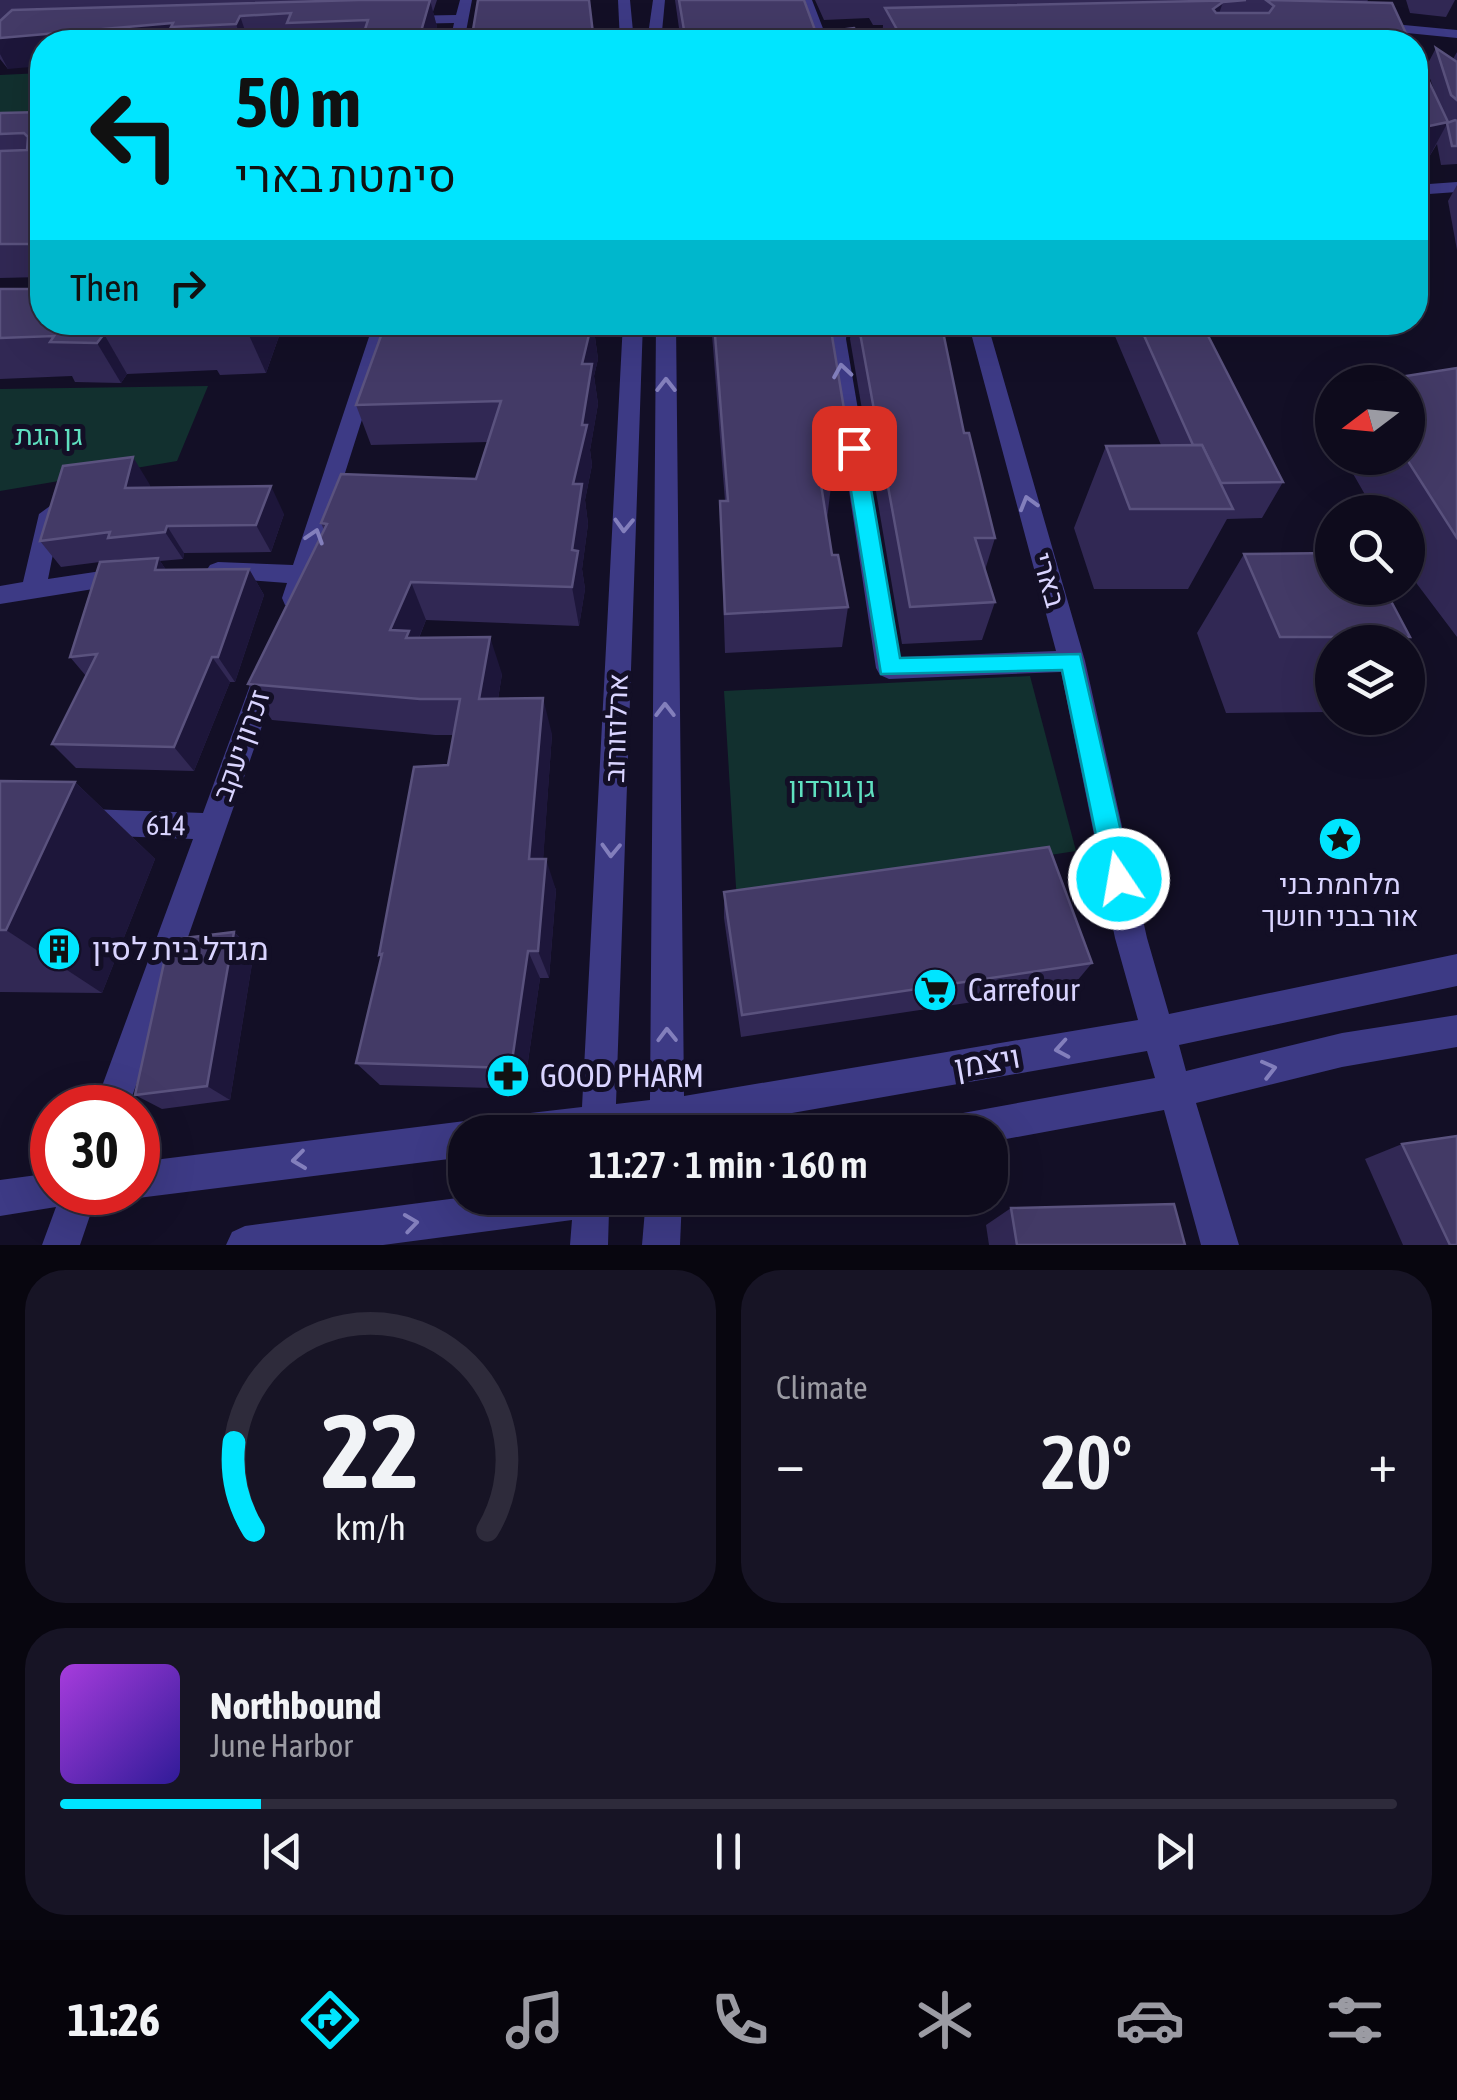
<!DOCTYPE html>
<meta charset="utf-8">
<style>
:root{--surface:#0e0b1c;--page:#171425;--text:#f1f3f6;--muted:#9b9ba3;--line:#2e2b3b;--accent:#00e5ff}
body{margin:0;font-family:"Asap Condensed",Heebo,sans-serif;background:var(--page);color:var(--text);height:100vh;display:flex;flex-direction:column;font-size:38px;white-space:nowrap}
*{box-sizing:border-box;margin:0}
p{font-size:32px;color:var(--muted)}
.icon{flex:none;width:55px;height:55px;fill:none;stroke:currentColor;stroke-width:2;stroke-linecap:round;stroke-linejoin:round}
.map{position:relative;height:1245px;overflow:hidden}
.sheet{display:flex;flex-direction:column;gap:25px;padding:25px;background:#08060f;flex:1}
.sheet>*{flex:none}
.guide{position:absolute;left:30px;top:30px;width:1398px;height:305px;border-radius:40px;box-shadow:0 10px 40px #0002,0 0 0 2px var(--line);background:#00e5ff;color:#111;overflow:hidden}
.needle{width:65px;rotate:254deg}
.fabs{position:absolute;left:1315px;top:365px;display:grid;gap:20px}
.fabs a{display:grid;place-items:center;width:110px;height:110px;border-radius:50%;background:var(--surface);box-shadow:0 10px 40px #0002,0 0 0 2px var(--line);font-size:50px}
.speed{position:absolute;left:30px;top:1085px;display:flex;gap:20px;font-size:50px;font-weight:700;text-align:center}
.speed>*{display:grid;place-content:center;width:130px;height:130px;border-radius:50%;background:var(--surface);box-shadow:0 10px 40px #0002,0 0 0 2px var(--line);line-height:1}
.speed .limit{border:15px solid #d22;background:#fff;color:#111}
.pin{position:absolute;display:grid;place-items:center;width:85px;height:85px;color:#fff;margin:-42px;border-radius:20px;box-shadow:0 5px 15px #0006}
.me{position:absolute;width:110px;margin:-55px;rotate:348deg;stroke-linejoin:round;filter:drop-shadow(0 0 8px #0008)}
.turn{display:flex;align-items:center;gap:35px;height:210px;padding:0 40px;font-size:45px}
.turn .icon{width:130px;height:130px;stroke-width:2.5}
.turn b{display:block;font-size:70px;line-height:85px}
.then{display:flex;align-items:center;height:95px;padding:0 40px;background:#0003;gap:20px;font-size:38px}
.big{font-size:75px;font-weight:600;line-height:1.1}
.sheet .card{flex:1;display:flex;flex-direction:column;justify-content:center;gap:15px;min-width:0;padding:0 35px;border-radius:40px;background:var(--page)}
.sheet .dial{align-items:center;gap:0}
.dial svg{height:260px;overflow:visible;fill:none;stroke:var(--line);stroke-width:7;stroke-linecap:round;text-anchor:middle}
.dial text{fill:var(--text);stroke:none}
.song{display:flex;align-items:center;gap:30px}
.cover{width:120px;height:120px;border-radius:15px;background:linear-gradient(135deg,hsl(280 70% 55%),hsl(250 70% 35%))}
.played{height:10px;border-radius:5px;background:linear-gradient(90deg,var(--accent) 15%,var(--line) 15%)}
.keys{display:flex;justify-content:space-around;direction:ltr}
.heat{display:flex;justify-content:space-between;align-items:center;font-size:55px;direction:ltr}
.sheet .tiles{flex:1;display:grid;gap:25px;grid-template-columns:1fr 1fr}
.card:last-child{grid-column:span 2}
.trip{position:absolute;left:448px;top:1115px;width:560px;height:100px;border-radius:40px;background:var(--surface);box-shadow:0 10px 40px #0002,0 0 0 2px var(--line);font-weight:600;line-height:100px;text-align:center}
.menu{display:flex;height:160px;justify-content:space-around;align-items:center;background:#06040b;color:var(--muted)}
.menu .icon{width:70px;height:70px}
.menu .on{color:var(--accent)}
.menu b{font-size:45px;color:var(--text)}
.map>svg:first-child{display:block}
.green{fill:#12302f}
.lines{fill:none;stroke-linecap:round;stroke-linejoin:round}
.minor{fill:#3d3a85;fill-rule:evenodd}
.wall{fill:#312854}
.shaded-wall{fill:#1d163a}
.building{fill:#433a66;stroke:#5a527e;stroke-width:2.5}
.oneway{stroke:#837fbc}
.route{fill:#00e5ff;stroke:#0095a6;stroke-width:2.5}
.labels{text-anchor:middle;stroke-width:10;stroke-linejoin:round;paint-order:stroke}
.park-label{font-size:28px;fill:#5fe0c0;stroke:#130f26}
.street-label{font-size:28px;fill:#d9d4ff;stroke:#130f26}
.poi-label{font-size:28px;fill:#d9d4ff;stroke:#130f26}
.near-poi-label{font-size:32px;fill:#d9d4ff;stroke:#130f26;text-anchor:start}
.near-street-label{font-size:32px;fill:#d9d4ff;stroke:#130f26}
</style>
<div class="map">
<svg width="1457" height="1245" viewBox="0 0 1457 1245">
<rect width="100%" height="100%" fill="#130f26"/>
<g class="green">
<polygon points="42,73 42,140 0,141 0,75"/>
<polygon points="208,386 177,461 0,491 0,389"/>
<polygon points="1030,676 1076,851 737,903 724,691"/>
</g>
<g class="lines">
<g class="minor">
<polygon points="460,0 472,0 464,42 450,42 454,23 401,24 394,20 401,16 456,15"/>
<polygon points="618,0 630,0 634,42 620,42"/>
<polygon points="653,0 665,0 661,42 647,42"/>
<polygon points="800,0 812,0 824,31 913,27 920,31 913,35 814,38"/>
<polygon points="1372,22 1457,30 1457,38 1367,29 1367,23"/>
<polygon points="1457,182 1457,192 1415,195 1415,185"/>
<polygon points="374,322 393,322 303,605 285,605 282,598 287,583 210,577 206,571 210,565 218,562 293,565"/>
<polygon points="623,322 643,322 616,1104 650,1100 656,322 676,322 684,1096 1138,1020 1115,938 1061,672 889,679 880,675 876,668 826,339 829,322 848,322 846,339 900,657 1056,651 968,322 987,322 1085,661 1147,938 1169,1014 1457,954 1457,986 1179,1045 1186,1071 1342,1033 1457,1015 1457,1047 1342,1067 1196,1103 1239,1245 1201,1245 1164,1110 990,1142 990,1132 935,1132 940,1120 952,1115 1155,1078 1147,1051 684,1132 496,1132 501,1120 513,1115 582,1107"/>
<polygon points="50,506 61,514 48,579 128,567 137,570 140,576 137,582 0,604 0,586 23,582 39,514"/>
<polygon points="269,658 278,662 282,669 128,1108 94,1108 193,839 87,835 77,831 73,822 77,813 87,809 203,813 256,669 260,662"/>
<polygon points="465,1121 477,1127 480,1132 465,1132 465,1157 138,1198 125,1192 138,1192 138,1162"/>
<polygon points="52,1173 52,1192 98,1192 80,1245 42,1245 56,1207 0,1216 0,1180"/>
<polygon points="465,1197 616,1198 609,1211 608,1245 570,1245 572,1220 383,1245 226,1245 232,1232 245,1226"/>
<polygon points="646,1198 682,1198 680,1245 642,1245"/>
</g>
</g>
<g class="wall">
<polygon points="0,0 437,0 433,12 437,27 433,42 42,42 8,69 0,59"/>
<polygon points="675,0 805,0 816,33 869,42 681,42"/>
<polygon points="815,0 1368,0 1367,2 1410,42 882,42 883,25 873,25 869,18 824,20"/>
<polygon points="1406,0 1455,0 1446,17 1410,13"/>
<polygon points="1436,48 1453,59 1457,52 1457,164 1441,165 1437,144 1429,157 1415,160 1415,52 1435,93 1426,67"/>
<polygon points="42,112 42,277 0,278 0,113"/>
<polygon points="1457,185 1457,250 1448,201"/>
<polygon points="0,289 284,322 266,373 220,375 217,370 127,374 121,383 75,382 72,376 0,379"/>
<polygon points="386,322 595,322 594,330 598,359 594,376 598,404 590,450 592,465 585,500 588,524 582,569 585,589 579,626 426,620 419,638 502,674 498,699 552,734 543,859 556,890 549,978 540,978 524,1089 380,1085 356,1063 381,958 379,955 448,765 453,735 435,735 272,720 248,684 324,530 321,523 476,479 488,442 371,445 356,405"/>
<polygon points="711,322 801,322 845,415 840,457 829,459 832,478 827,519 832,555 848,607 842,647 725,653 720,501 725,501"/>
<polygon points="852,322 941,322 964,433 995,538 985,570 995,602 982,640 902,644 850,339"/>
<polygon points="1109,322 1201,322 1283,482 1262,518 1227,519 1188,589 1094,589 1074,528 1106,446 1161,445"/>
<polygon points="1457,368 1457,637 1417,584 1408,568 1408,512 1375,512 1344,458 1408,458"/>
<polygon points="150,485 149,488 284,514 271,552 184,553 183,559 160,561 166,570 249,569 264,595 235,682 230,682 194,771 76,768 52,744 86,676 70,657 124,561 123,559 61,567 40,541"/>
<polygon points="1244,554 1410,637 1405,642 1332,642 1332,712 1226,713 1197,633"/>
<polygon points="0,781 75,782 155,859 102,993 0,992"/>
<polygon points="724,892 1092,963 1072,987 741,1037 724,918"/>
<polygon points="234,932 254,951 230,1100 162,1109 135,1095"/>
<polygon points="1402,1144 1457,1245 1403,1245 1365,1159"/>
<polygon points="1011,1208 1185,1245 989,1245 986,1225"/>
</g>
<g class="shaded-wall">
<polygon points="430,0 437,27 433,42 418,42"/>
<polygon points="1223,2 1212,34 1213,9"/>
<polygon points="240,16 249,42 242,42 236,24"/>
<polygon points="173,23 171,27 177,42 42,42 42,66 8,69 0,54 0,38"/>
<polygon points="1448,122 1429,157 1415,160 1415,129"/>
<polygon points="252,322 284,322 266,373 248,333"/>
<polygon points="586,322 595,322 594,330 598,359 594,376 598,404 590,450 592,465 585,500 588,524 582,569 585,589 579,626 572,587 573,484 582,425 582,364"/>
<polygon points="104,334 127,374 121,383 97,343"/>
<polygon points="133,457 150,485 143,516 125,488"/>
<polygon points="271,486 284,514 271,552 256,525"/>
<polygon points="167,526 184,553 183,559 165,532"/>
<polygon points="158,558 176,585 155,570"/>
<polygon points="249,569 264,595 235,682 218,657"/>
<polygon points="411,582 426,620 415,647 390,630"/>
<polygon points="490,637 502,674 492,735 479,699"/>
<polygon points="212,657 230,682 194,771 174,747"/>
<polygon points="543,698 552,734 541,890 529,859"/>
<polygon points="75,782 155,859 102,993 6,930"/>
<polygon points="546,859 556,890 549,978 538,951"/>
<polygon points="234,932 254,951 230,1100 207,1086"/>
<polygon points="528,951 540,978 524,1089 511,1068"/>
</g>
<g class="building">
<polygon points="358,0 430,0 418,42 361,42 368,20 287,23 291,13 240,16 236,24 171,27 173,23 0,38 0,21 12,10"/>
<polygon points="478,0 589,0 594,42 471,42"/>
<polygon points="679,0 804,0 816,33 854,28 869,42 686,42"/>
<polygon points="1246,0 1223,2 1213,9 1216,13 1269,13 1274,6 1266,0 1392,3 1410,42 904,42 885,8"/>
<polygon points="1436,48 1457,62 1457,100 1451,95"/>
<polygon points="1415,52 1448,122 1415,129"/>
<polygon points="42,112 42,244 0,244 0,151 27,150 28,137 24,133 0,134 0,113"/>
<polygon points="1455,120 1457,121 1457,146 1452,146 1447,123"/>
<polygon points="0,289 42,289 42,322 252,322 248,333 200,335 202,330 104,334 97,343 50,342 54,336 0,338"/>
<polygon points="386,322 592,322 582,364 592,364 582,425 587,425 573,484 582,484 572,550 578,551 572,587 411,582 390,630 409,631 406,638 490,637 479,699 543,698 529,859 546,859 538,951 528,951 511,1068 356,1063 382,954 379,955 414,767 448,765 460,699 420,699 248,684 327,524 321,523 341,474 476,479 501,401 356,405"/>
<polygon points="714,322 801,322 802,326 830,324 845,415 821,418 832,478 820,478 832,555 838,555 848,607 725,614 720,501 728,501"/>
<polygon points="858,322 941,322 964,433 969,433 995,538 975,538 995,602 910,607"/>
<polygon points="1138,322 1201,322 1283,482 1221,483 1202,445 1193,445"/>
<polygon points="1457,368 1457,538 1406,458 1408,458 1408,382 1368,382"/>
<polygon points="1202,445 1233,509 1130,509 1106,446"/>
<polygon points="133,457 125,488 271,486 256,525 167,526 165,532 108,538 110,532 40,541 63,466"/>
<polygon points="1332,553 1332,588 1384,588 1410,637 1280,637 1244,554"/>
<polygon points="158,558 155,570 249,569 218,657 212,657 174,747 52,744 97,654 70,657 100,562"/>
<polygon points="0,781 75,782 6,930 0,930"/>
<polygon points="1049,847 1092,963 742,1015 724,892"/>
<polygon points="234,932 207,1086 135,1095 169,940"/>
<polygon points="1457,1136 1457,1245 1450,1245 1402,1144"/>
<polygon points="1174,1204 1185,1245 1017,1245 1011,1208"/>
</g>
<defs><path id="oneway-chevron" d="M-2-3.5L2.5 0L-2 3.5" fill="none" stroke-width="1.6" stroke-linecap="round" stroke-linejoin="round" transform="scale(2.5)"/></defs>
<g class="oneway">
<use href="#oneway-chevron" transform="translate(842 371) rotate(-99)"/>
<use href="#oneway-chevron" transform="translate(666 385) rotate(-90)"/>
<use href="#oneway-chevron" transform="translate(1028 503) rotate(-106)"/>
<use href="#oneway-chevron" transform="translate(624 525) rotate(92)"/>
<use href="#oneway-chevron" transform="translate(315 536) rotate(-72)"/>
<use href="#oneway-chevron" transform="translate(665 710) rotate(-90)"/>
<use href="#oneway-chevron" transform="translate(611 850) rotate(92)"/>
<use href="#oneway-chevron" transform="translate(667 1035) rotate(-91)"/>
<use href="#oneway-chevron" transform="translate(1062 1049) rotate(170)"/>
<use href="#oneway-chevron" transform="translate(1269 1069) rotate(-14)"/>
<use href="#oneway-chevron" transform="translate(299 1160) rotate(173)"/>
<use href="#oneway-chevron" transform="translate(411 1223) rotate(-8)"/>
</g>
<polygon class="route" points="854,442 864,448 900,658 1080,654 1132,879 1128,888 1119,892 1109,888 1105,879 1062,670 881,674 844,448"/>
<defs>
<g id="sight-disc" transform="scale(2.25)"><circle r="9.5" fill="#00e5ff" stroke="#130f26"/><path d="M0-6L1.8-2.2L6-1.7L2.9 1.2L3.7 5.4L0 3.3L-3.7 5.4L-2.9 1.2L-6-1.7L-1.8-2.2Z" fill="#111"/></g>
<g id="building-disc" transform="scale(2.25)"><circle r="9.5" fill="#00e5ff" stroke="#130f26"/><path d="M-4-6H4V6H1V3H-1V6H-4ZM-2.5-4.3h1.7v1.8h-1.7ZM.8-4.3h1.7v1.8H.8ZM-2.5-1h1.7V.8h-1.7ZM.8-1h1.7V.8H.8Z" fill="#111"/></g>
<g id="supermarket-disc" transform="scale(2.25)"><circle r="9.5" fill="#00e5ff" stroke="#130f26"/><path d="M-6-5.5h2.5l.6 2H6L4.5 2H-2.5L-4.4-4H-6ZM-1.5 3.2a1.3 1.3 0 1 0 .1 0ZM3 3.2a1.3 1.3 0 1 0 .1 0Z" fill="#111"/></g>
<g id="pharmacy-disc" transform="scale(2.25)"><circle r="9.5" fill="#00e5ff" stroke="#130f26"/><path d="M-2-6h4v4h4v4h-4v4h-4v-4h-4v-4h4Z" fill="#111"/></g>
</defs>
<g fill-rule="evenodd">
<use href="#sight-disc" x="1340" y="839"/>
<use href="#building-disc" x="59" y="949"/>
<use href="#supermarket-disc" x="935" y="990"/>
<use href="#pharmacy-disc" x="508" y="1076"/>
</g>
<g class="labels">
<g class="park-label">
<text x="49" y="445">גן הגת</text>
<text x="832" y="797">גן גורדון</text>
</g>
<g class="street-label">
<text transform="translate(1049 580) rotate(74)" y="10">בארי</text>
<text transform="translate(616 728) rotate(-88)" y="10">ארלוזורוב</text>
<text transform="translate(241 745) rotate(-70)" y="10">זכרון יעקב</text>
<text transform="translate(166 825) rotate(1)" y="10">614</text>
</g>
<g class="poi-label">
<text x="1340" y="894">מלחמת בני<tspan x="1340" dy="32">אור בבני חושך</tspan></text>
</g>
<g class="near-poi-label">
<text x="92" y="960">מגדל בית לסין</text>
<text x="968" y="1001">Carrefour</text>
<text x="540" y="1087">GOOD PHARM</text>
</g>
<g class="near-street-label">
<text transform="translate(987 1062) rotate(-10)" y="11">ויצמן</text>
</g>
</g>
</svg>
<div class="fabs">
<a><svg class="needle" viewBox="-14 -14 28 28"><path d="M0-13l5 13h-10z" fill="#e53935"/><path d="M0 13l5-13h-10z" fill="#9b9ba3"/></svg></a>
<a><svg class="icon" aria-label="search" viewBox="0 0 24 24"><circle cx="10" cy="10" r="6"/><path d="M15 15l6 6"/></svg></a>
<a><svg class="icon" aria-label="layers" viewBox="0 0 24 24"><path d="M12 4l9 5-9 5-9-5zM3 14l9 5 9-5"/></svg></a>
</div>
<div class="speed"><div class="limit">30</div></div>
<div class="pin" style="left:854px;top:448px;background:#d93025"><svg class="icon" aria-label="arrive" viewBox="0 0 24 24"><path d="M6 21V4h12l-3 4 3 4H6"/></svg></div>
<svg class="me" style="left:1119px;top:879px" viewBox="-20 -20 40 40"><circle r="17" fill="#00e5ff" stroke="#fff" stroke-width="3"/><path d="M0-11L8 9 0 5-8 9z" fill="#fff"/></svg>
<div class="trip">11:27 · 1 min · 160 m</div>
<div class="guide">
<div class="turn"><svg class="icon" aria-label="left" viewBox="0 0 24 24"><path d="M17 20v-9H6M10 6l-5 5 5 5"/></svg><div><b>50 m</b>סימטת בארי</div></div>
<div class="then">Then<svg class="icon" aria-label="right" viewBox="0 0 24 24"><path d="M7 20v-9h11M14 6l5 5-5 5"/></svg></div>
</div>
</div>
<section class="sheet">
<div class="tiles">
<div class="card dial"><svg viewBox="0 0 100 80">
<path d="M14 69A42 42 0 1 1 86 69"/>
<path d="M14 69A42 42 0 0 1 8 42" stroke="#00e5ff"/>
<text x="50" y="56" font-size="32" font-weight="700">22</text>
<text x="50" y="72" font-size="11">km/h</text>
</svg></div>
<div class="card"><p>Climate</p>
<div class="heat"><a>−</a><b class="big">20°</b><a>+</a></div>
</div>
<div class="card">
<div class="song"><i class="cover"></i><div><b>Northbound</b><p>June Harbor</p></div></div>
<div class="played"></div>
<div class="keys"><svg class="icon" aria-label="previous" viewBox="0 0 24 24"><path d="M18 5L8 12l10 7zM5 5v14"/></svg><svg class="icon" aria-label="pause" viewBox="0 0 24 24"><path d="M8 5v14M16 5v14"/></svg><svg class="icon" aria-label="next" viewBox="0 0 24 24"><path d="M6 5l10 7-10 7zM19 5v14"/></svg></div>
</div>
</div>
</section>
<nav class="menu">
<b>11:26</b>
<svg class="icon on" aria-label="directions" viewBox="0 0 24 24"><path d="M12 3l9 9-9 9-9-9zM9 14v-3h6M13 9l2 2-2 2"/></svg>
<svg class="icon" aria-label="music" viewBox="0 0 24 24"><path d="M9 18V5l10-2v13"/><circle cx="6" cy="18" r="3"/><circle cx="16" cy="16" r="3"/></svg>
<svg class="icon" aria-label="phone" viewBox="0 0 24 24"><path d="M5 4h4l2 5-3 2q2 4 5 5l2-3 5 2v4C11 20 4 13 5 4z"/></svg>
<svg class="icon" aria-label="climate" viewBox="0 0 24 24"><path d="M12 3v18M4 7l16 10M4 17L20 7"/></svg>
<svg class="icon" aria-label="car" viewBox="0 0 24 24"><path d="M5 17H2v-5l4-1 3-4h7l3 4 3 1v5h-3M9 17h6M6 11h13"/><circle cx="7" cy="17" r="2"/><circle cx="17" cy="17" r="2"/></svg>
<svg class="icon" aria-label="filters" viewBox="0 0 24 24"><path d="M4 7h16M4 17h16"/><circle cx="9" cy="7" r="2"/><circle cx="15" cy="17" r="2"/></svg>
</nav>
